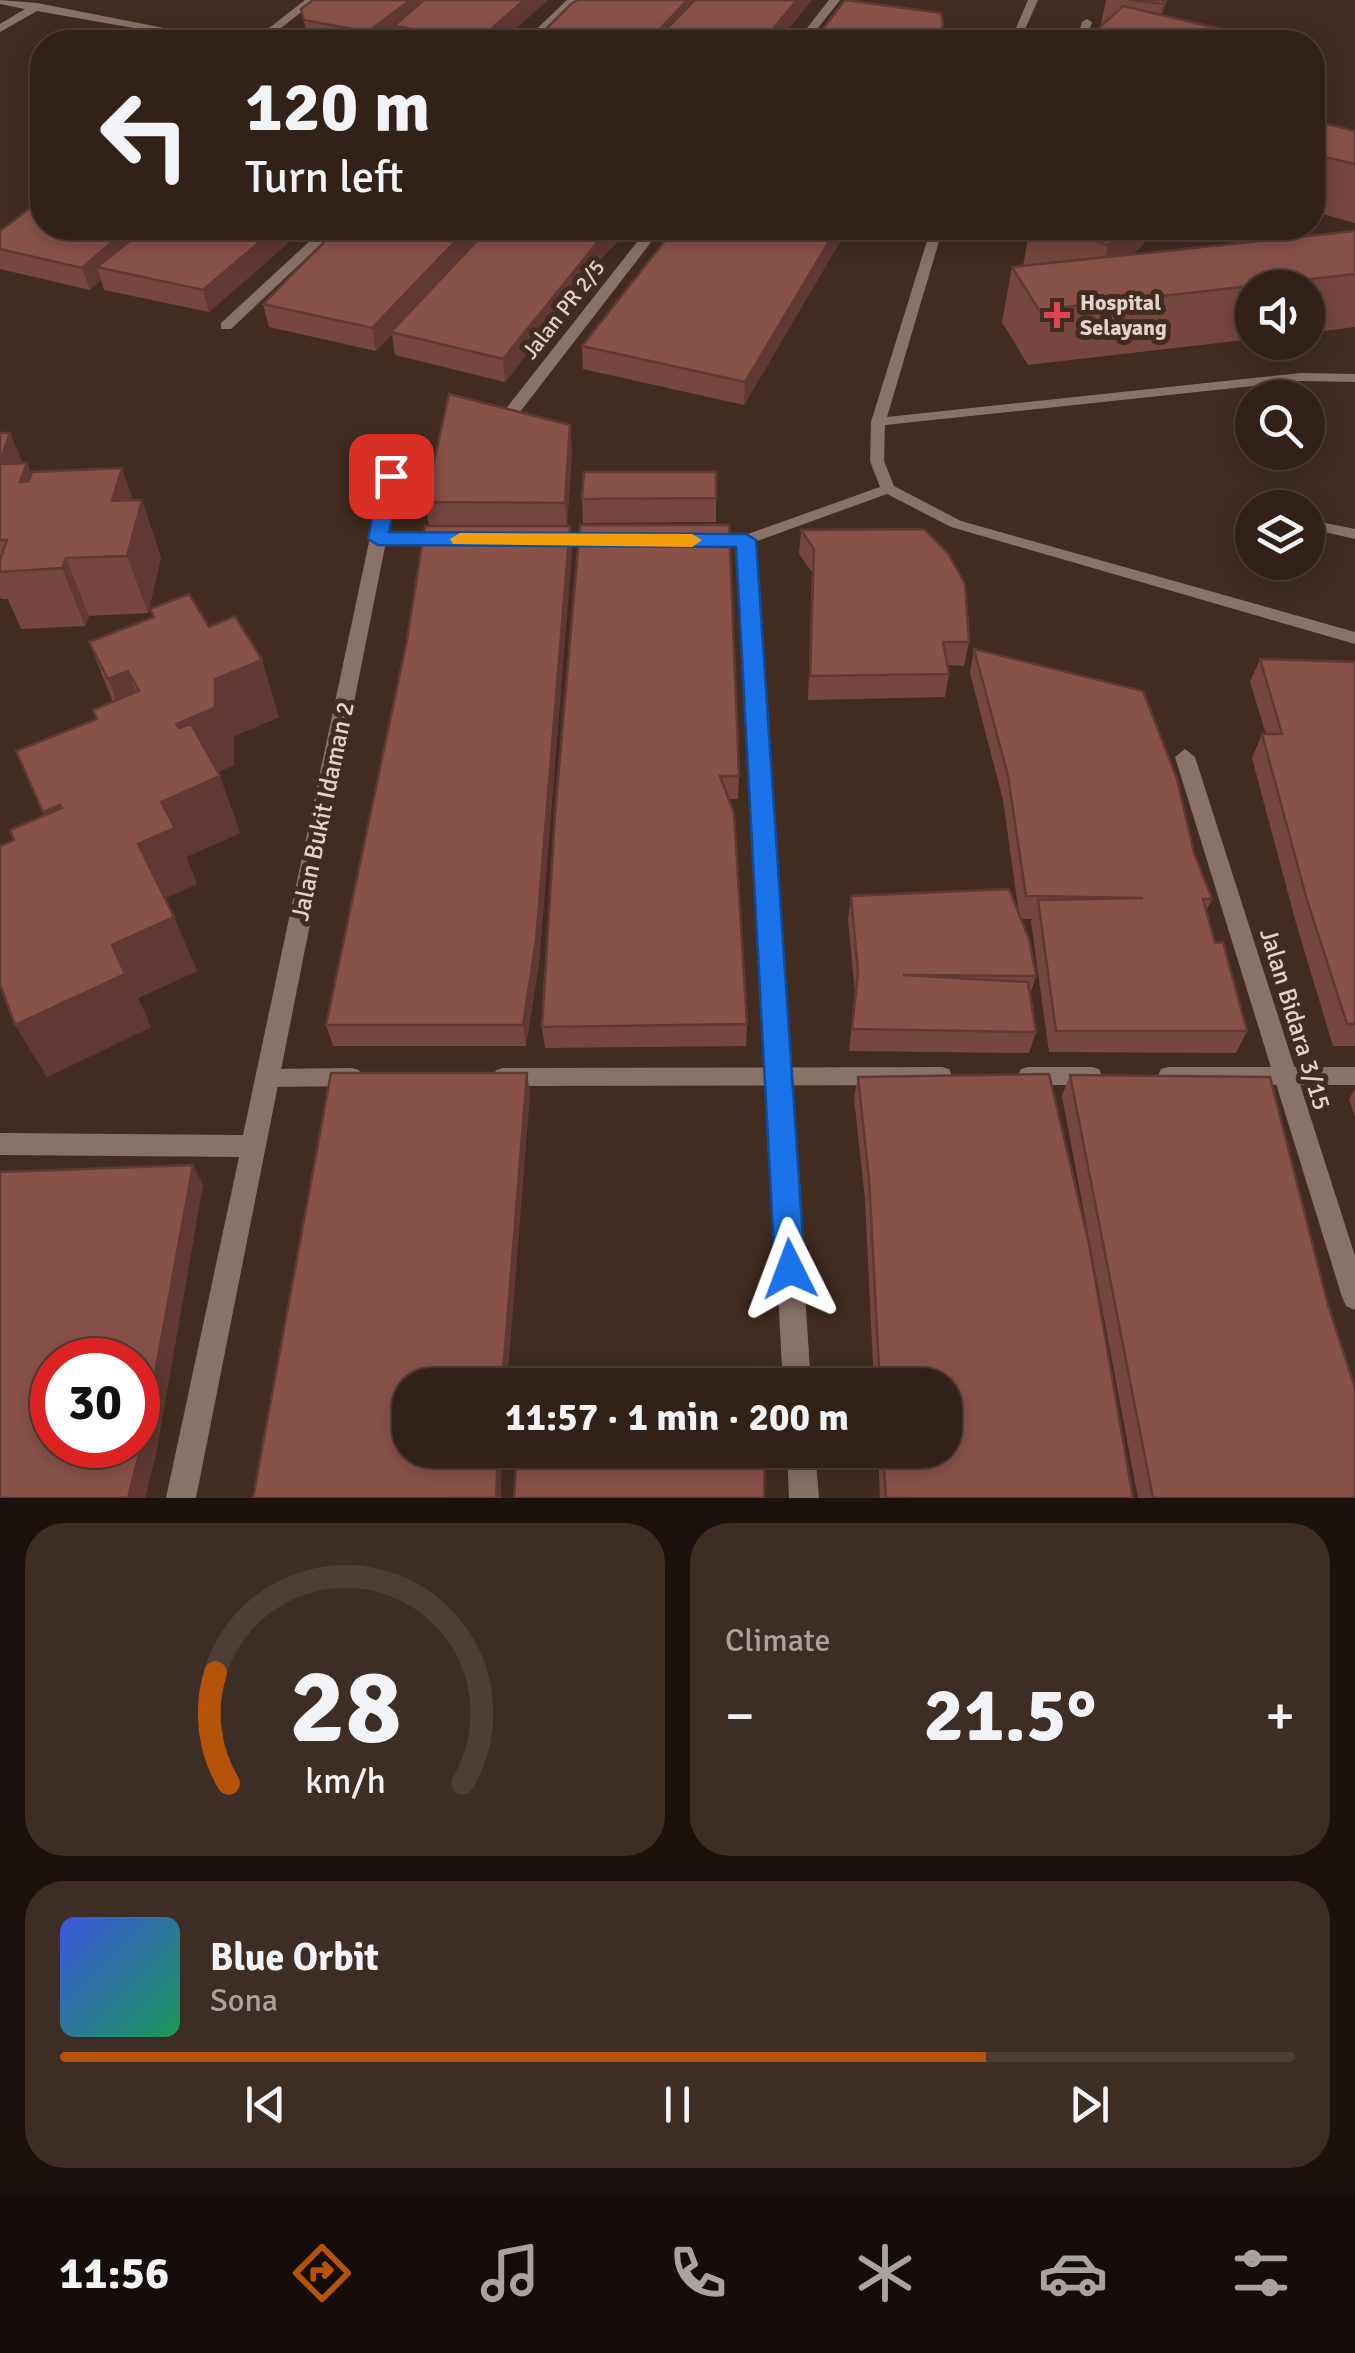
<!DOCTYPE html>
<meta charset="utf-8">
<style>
:root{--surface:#322118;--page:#3d2e25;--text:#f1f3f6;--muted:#a8a3a2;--line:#4d3e37;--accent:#b45309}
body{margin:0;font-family:Signika,sans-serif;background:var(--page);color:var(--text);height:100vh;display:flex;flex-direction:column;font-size:38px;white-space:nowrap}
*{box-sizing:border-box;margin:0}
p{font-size:32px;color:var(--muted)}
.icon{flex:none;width:55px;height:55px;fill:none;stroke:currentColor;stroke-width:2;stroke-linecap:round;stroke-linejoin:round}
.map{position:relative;height:1498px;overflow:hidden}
.panel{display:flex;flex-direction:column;gap:25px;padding:25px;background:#1c120d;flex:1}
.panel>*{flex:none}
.top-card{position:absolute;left:30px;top:30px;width:1295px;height:210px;border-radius:40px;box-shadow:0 5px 25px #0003,0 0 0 2px var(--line);background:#322118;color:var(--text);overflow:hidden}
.fabs{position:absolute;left:1235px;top:270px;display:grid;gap:20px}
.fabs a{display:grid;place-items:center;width:90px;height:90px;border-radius:50%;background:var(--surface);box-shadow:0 5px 25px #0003,0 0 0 2px var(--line);font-size:50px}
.speed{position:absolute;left:30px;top:1338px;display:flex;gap:20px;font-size:50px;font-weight:700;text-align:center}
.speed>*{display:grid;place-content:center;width:130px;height:130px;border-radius:50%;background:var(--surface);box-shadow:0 5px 25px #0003,0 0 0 2px var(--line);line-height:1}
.speed .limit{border:15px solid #d22;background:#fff;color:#111}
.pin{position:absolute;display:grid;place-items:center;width:85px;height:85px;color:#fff;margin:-42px;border-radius:20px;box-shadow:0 5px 15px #0006}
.me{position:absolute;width:110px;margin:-55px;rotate:357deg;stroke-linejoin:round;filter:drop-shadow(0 0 8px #0008)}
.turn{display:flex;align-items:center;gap:35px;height:210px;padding:0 50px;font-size:45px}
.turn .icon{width:130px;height:130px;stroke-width:2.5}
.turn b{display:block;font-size:70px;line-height:85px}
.big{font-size:75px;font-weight:800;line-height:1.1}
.panel .widget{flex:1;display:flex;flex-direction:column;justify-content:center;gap:15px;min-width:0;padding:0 35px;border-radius:40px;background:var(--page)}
.panel .dial{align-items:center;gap:0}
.dial svg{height:260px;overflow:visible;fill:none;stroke:var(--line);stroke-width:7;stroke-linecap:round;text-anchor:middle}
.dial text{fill:var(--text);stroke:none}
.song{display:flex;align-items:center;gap:30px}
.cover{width:120px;height:120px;border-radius:15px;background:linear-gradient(135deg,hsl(230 70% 55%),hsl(150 70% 35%))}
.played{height:10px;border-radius:5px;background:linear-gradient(90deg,var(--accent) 75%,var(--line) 75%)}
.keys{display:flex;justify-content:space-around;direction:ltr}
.heat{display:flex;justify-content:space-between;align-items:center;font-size:55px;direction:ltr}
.panel .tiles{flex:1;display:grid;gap:25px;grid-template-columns:1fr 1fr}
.widget:last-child{grid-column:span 2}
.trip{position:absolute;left:392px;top:1368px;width:570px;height:100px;border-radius:40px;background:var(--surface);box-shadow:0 5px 25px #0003,0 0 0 2px var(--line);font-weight:800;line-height:100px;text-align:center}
.tab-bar{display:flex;height:160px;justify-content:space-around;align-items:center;background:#140d0a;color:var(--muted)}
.tab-bar .icon{width:70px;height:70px}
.tab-bar .selected{color:var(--accent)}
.tab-bar b{font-size:45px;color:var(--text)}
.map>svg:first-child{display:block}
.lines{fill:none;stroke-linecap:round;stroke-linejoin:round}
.service{fill:#897267;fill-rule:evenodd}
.minor{fill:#897267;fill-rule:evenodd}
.wall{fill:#76473f}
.shaded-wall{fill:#603933}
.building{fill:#895249;stroke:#603933;stroke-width:2.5;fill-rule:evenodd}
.route{fill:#1a73e8;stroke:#114b97;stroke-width:2.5}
.slow{fill:#f59e0b}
.health-dot{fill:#e0444e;stroke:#422c20;stroke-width:4}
.labels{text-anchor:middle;stroke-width:10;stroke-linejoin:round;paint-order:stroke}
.far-poi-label{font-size:22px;font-weight:bold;fill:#e1d3cb;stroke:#422c20;text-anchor:start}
.far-street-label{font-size:22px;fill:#e1d3cb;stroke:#422c20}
.street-label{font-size:25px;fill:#e1d3cb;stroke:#422c20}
</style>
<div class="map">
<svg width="1355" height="1498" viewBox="0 0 1355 1498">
<rect width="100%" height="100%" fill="#422c20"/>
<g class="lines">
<g class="service">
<polygon points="1028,0 1038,0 1022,36 1059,39 1078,35 1082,22 1087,19 1092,22 1087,37 1071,42 1010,42"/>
<polygon points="931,228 943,228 887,417 1301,373 1355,374 1355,382 1301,381 885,425 884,461 894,486 961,521 1355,632 1355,644 951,527 887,494 746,545 704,544 701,540 704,536 745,535 880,487 870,461 871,422"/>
<polygon points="1325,523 1355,529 1355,539 1320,531 1317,528"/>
<polygon points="378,534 448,534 456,539 448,544 373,543 370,539"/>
<polygon points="942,1067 949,1069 952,1076 949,1083 942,1085 503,1086 496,1084 493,1077 496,1070 503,1068"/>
<polygon points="1028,1067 1092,1067 1099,1069 1102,1076 1099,1083 1092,1085 1028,1085 1021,1083 1018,1076 1021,1069"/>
<polygon points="1168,1067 1355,1067 1355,1085 1168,1085 1161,1083 1158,1076 1161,1069"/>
<polygon points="352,1068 359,1070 362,1077 359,1084 352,1086 268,1087 261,1085 258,1078 261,1071 268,1069"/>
</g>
<g class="minor">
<polygon points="0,0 37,3 235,42 213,42 37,11 0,32 0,24 25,9 0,4"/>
<polygon points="305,0 317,0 263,42 251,42"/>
<polygon points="567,0 578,0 534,42 523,42"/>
<polygon points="829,0 840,0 807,42 796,42"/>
<polygon points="324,228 338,228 231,329 221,329 221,323"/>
<polygon points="648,228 662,228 513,421 501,421 501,415"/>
<polygon points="391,471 399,476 196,1498 166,1498 239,1157 0,1155 0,1133 243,1135 383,476"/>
<polygon points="746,534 755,540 811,1385 783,1385 737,540"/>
<polygon points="1185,749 1195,757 1355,1256 1355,1310 1346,1306 1342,1297 1175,757"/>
<polygon points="787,1450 815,1450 819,1498 789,1498"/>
</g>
</g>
<g class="wall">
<polygon points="1106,0 1167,0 1162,16 1100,28"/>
<polygon points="301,9 501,42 396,42 395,34 383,42 320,42 308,40"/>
<polygon points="1312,120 1355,131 1355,223 1312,211"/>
<polygon points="338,228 629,228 621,239 605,254 505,382 395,355 392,334 376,351 269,327 263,304"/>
<polygon points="675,228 848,228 744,405 583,369 582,346"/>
<polygon points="1030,228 1157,228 1134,254 1355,231 1355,327 1308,333 1308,288 1252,288 1252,339 1028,365 1002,322 1012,267 1023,266"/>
<polygon points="304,229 209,312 104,290 101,280 90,290 0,269 0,231"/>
<polygon points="0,433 10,433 22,463 31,474 133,500 161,557 148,613 89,616 85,626 21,629 8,599 1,599 0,596"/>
<polygon points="572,448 567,526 570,526 572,549 539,962 526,1046 333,1046 326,1025 407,640 429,526 425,502"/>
<polygon points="716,472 716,522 583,523 582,499"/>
<polygon points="580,525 739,776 738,799 729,799 747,1024 746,1046 545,1048 542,1027"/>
<polygon points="801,530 969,642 964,666 948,665 949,674 945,697 808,700 812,572 799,554"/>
<polygon points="150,609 209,627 279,717 234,736 234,765 218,772 240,833 186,857 197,884 165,898 197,971 138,998 151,1027 47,1077 14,840 45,815 97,719 113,702 89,642 153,618"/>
<polygon points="974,649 1194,853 1212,899 1206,911 1215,943 1247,1031 1236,1053 1049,1052 1031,922 1032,919 1021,919 1036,976 1030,995 1036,1032 1029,1053 849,1051 855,994 848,919 851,896 1019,914 1003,800 970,673"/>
<polygon points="1260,659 1355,662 1355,1046 1333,1046 1296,923 1252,758 1262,734 1266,734 1250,682"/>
<polygon points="1070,1075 1328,1305 1355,1498 1138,1498 1062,1096"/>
<polygon points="858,1077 1133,1498 880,1498 878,1450 945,1450 945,1385 874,1385 865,1199 854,1098"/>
<polygon points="1355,1089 1355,1117 1349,1099"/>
</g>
<g class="shaded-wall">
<polygon points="410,0 438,0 394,26 395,34 383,42 370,42 368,32"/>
<polygon points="524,0 548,0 501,42 479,42 479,40"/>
<polygon points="687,0 705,0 666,42 650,42 650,40"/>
<polygon points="797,0 812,0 778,42 762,42"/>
<polygon points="1164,0 1167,0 1154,42"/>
<polygon points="943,25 941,42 934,42"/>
<polygon points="128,228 159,228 97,267 101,280 90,290 82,268"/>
<polygon points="276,228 304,228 304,229 209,312 203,290"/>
<polygon points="468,228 491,228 376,351 372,328"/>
<polygon points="609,228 629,228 621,239 605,254 505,382 503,359"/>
<polygon points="837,228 848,228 744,405 745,382"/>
<polygon points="1123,228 1157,228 1095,300 1108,245"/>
<polygon points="570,425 572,448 567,527 565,503"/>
<polygon points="10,433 25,469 27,463 50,520 0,467 0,461"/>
<polygon points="122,468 138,515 142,500 161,557 148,613 127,556 112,501"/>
<polygon points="570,526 572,549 539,962 526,1046 523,1025"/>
<polygon points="66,558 89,616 85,626 62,568"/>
<polygon points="262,660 279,717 234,736 234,765 197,781 176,724 215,679"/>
<polygon points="128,671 150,728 131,736 108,679"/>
<polygon points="220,776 240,833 186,857 197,884 162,899 138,844 161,802"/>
<polygon points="60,805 87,861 71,868 43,812"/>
<polygon points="174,917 197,971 138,998 151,1027 47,1077 15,1025 112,945"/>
<polygon points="527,1073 530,1094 507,1385 502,1385"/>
<polygon points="193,1165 203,1185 156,1455 145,1498 128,1498"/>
<polygon points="498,1450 502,1450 501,1498 496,1498"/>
</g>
<g class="building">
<polygon points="313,0 410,0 368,32 304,20 301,9"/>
<polygon points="424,0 524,0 479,40 394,26"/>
<polygon points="578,0 687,0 650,40 641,38 637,42 533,42 571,4"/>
<polygon points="695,0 797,0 762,42 654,42"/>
<polygon points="845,0 941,13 943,25 934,42 813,42"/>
<polygon points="1129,0 1164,0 1163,4"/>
<polygon points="1123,6 1276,42 1084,42"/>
<polygon points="1312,120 1355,131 1355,164 1312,154"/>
<polygon points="42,199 42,228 128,228 82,268 0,249 0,231"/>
<polygon points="146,228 276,228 203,290 97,267"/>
<polygon points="338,228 468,228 372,328 263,304"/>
<polygon points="489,228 609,228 503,359 391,332"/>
<polygon points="675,228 837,228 745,382 582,346"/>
<polygon points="1048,228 1123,228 1108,245"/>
<polygon points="1355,231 1355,274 1039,310 1012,267"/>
<polygon points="449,394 570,425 565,503 425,502"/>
<polygon points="0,433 10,433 0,461"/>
<polygon points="27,463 20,482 29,481 32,472 122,468 112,501 142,500 127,556 66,558 62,568 0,572 0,560 7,540 0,540 0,464"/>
<polygon points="584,472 716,472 716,498 582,499"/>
<polygon points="580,525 729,525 739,776 720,776 734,813 747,1024 542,1027 555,815"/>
<polygon points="425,526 570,526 536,940 523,1025 326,1025 407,640"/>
<polygon points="924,529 949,555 965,584 969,642 943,642 949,674 810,676 814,549 801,530"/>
<polygon points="189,594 209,627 235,616 262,660 215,679 215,708 176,724 179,728 191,724 220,776 161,802 175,828 138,844 174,917 112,945 125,974 15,1025 0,984 0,846 14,840 10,830 62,808 60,805 43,812 16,751 97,719 93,710 139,691 128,671 108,679 89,642 154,617 150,609"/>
<polygon points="974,649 1143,691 1177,779 1194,853 1212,899 1203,899 1215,943 1223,942 1247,1031 1056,1031 1038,900 1143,898 1026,896 1008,776"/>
<polygon points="1260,659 1355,662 1355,1024 1347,1024 1307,900 1262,734 1282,734"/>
<polygon points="1009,889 1029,939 1036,976 903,975 1028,982 1036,1032 852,1029 858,972 851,896"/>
<polygon points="331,1073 527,1073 502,1385 410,1385 410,1450 498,1450 496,1498 253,1498"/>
<polygon points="1049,1074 1089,1244 1133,1498 886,1498 883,1450 945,1450 945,1385 880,1385 869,1179 858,1077"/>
<polygon points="1070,1075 1270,1077 1328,1305 1355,1388 1355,1498 1153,1498"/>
<path d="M193 1165 143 1439 128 1498H0V1172ZM52 1360H138V1445H52Z"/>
<polygon points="766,1367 766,1385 522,1385 523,1370"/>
<polygon points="517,1450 765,1450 764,1498 514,1498"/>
</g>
<polygon class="route" points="391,470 401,476 389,532 746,534 756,540 805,1269 801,1280 790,1284 779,1280 775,1269 736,547 378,545 368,539 381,476"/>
<polygon class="slow" points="460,533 692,534 702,540 692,547 453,544 450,539"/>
<path class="health-dot" d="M1052 300h10v10h10v10h-10v10h-10v-10h-10v-10h10z"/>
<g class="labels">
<g class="far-poi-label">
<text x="1080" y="310">Hospital<tspan x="1080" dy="25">Selayang</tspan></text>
</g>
<g class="far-street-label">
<text transform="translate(563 309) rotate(-52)" y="8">Jalan PR 2/5</text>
</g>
<g class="street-label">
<text transform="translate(322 811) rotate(-78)" y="9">Jalan Bukit Idaman 2</text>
<text transform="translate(1296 1019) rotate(73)" y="9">Jalan Bidara 3/15</text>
</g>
</g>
</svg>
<div class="fabs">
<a><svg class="icon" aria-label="sound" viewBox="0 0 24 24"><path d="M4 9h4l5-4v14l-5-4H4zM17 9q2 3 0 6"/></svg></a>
<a><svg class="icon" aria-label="search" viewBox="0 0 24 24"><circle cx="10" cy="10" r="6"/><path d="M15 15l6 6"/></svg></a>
<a><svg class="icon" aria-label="layers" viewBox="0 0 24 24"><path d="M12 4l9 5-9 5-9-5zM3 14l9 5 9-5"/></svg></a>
</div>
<div class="speed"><div class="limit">30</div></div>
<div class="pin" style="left:391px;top:476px;background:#d93025"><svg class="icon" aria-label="arrive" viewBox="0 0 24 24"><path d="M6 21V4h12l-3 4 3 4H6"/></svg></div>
<svg class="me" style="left:790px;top:1269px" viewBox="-20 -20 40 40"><path d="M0-17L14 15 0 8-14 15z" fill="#1a73e8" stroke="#fff" stroke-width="4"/></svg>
<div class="trip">11:57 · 1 min · 200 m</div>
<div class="top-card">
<div class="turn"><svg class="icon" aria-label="left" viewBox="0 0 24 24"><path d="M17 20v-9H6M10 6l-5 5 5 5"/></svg><div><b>120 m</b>Turn left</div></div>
</div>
</div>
<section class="panel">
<div class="tiles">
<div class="widget dial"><svg viewBox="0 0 100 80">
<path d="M14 69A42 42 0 1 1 86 69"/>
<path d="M14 69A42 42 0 0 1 10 35" stroke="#b45309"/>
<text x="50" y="56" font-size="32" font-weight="700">28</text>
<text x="50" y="72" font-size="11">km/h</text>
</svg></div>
<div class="widget"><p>Climate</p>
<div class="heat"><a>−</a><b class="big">21.5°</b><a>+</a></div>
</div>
<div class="widget">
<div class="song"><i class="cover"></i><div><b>Blue Orbit</b><p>Sona</p></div></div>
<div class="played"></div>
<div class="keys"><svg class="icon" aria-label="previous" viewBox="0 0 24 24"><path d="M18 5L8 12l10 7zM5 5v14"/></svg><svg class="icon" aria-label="pause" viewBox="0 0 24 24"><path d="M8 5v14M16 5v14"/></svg><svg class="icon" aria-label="next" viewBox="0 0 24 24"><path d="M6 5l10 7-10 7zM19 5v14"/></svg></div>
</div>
</div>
</section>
<nav class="tab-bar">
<b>11:56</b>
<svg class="icon selected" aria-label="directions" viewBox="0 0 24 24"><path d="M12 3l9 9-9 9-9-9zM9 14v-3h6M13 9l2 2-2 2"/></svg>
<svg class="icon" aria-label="music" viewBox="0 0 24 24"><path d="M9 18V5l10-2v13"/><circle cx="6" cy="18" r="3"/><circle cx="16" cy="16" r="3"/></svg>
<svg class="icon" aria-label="phone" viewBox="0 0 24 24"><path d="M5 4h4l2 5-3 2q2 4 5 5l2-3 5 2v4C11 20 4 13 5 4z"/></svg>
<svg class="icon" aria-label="climate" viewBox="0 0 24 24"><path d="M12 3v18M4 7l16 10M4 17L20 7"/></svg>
<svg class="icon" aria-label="car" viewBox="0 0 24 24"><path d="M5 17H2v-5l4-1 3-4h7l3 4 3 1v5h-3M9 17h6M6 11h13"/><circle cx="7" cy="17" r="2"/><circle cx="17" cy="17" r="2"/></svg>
<svg class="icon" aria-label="filters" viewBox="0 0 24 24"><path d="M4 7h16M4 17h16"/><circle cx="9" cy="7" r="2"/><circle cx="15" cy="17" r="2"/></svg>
</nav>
